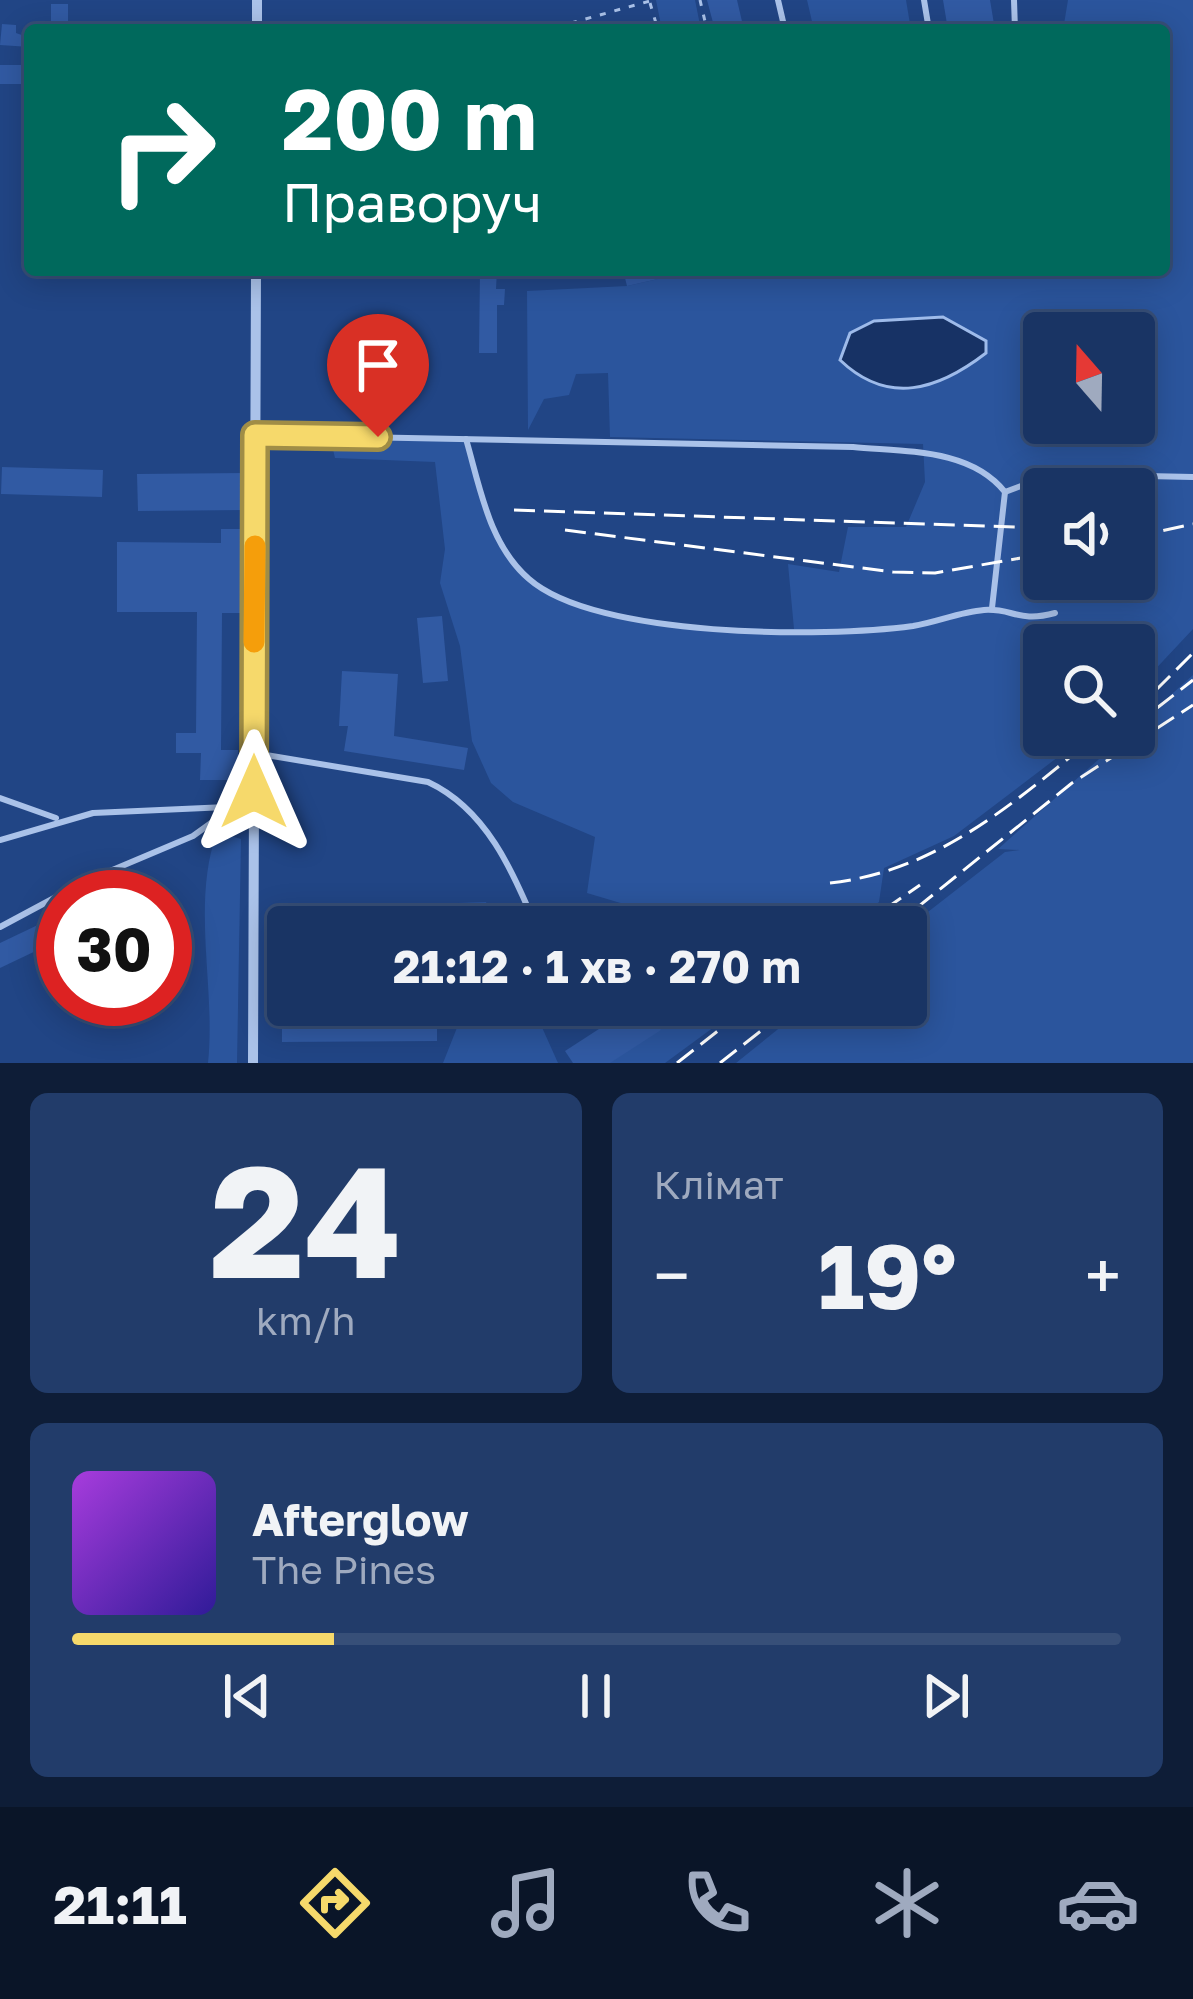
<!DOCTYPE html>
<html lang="uk">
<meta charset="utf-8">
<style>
:root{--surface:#193464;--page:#223c6a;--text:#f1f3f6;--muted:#9faabf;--line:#374f78;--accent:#f6d96b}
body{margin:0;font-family:"Golos Text",sans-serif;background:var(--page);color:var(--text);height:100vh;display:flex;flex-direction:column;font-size:45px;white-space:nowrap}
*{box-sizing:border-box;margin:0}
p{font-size:39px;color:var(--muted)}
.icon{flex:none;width:66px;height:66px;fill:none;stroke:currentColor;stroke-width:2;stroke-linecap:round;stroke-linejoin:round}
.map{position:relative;height:1063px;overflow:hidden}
.drawer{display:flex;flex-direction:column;gap:30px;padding:30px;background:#0e1d37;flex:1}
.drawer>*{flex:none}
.hud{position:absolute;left:24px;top:24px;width:1146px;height:252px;border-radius:12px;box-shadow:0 6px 30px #0003,0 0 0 3px var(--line);background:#00695c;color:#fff;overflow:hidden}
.needle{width:78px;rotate:340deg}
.buttons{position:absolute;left:1023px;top:312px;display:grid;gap:24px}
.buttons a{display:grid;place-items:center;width:132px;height:132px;border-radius:12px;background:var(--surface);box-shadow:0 6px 30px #0003,0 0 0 3px var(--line);font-size:60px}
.speed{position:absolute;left:36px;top:870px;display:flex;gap:24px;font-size:60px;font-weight:700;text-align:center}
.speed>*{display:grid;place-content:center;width:156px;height:156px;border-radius:50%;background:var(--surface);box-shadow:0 6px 30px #0003,0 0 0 3px var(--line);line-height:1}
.speed .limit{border:18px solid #d22;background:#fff;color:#111}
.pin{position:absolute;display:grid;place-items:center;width:102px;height:102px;color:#fff;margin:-123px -51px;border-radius:50% 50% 50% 0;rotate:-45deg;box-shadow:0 0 12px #0007}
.pin .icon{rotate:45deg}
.me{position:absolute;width:132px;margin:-66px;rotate:0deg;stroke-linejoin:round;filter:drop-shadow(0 0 9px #0008)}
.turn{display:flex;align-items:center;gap:42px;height:252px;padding:0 60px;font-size:54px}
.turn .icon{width:156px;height:156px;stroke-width:2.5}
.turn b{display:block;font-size:84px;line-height:102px}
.big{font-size:90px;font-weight:700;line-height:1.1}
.drawer .card{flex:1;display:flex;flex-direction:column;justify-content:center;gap:18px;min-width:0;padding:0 42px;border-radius:18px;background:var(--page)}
.drawer .dial{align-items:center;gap:0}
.dial b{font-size:156px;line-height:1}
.song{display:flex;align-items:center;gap:36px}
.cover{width:144px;height:144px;border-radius:18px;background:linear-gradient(135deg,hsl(280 70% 55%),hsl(250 70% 35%))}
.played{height:12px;border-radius:6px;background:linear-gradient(90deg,var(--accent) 25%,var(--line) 25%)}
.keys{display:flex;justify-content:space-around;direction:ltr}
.heat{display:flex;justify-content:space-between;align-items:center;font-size:66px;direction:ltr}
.drawer .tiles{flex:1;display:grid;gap:30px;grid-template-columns:1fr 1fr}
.card:last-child{grid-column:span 2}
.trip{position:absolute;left:267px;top:906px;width:660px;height:120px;border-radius:12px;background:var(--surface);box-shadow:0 6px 30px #0003,0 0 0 3px var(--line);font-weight:700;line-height:120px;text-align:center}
.menu{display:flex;height:192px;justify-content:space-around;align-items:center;background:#0a1528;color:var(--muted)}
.menu .icon{width:84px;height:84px}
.menu .selected{color:var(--accent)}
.menu b{font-size:54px;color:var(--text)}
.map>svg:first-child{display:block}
.green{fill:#2b559d;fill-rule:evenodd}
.water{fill:#173265;stroke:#9ebbea;stroke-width:3}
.building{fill:#315aa3}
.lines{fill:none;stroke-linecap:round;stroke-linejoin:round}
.path{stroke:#aac2e9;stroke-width:3;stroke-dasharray:6 9;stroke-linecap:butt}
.lane{stroke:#aac2e9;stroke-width:6}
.street{stroke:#aac2e9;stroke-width:10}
.rail{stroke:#fff;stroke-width:3;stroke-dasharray:21 9;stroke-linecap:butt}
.route-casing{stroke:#a08d46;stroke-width:30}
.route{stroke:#f6d96b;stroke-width:21}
.slow{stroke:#f59e0b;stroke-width:21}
</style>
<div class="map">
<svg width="1193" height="1063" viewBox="0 0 1193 1063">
<rect width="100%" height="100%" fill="#214585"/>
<g class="green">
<polygon points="656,0 695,0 701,30 662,30"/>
<polygon points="807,0 906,0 911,30 845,30 843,25 814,30"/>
<path d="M1068 0H1193V629L1134 692V645H1044V735H1087L954 836 884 868 879 902 846 927H701L587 893 595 837 513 802 491 783 472 741 460 646 440 583 445 549 435 462 335 458 331 441 466 439C479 484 491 529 519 567 568 631 720 628 794 629L788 564 839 572 848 527H906L925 482 923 444 610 437 608 373 576 374 569 395 544 399 528 430 527 291 627 286 697 270H1164V30H1063ZM1044 333H1134V423H1044ZM1044 489H1134V579H1044Z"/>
<polygon points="1193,675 1193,1063 736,1063 808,1005 906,1005 906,929 1005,852 1020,850 998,849 1126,735 1134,735 1134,728"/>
<path d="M217 832 241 839 237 1063H208C216 988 191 904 217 832Z"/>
<polygon points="486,902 497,927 441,927 430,904"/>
<polygon points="466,1005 532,1005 558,1063 443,1063"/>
<polygon points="691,1005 744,1005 665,1063 609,1063"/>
</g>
<path class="water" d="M943 317 986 341V353C938 390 888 406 840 360L850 333 874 321Z"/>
<g class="building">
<polygon points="707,0 737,0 744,30 715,30"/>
<polygon points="943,0 990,0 995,30 948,30"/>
<polygon points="51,4 68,4 68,21 114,21 114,30 51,30"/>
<polygon points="2,24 16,25 16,33 30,38 30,47 0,45"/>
<rect x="0" y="65" width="30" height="19"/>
<polygon points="480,270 497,270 496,289 505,289 504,305 497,305 497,353 479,353"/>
<polygon points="623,270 679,270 680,274 627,286"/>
<polygon points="2,467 103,470 102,497 1,494"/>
<polygon points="245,473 245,510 138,511 137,474"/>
<polygon points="221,529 245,529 245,613 222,613 221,750 238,750 238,780 200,780 201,753 176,753 176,733 196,733 197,612 117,612 117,542 221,543"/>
<polygon points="442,616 448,681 423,683 417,618"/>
<polygon points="342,671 398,674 394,736 468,748 464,770 344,751 348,726 339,726"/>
<polygon points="143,874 153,897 95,897"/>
<polygon points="63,913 63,938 0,968 0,943"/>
<polygon points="282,1005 437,1005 437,1041 282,1042"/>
<polygon points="636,1005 645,1005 661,1030 610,1063 573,1063 565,1051"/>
</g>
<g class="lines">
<g class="path">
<polyline points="700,0 707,30"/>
<polyline points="650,3 658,30"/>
<polyline points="571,23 650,1"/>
</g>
<g class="lane">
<polyline points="778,0 785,30"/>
<polyline points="924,0 929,30"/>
<polyline points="1014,0 1015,30"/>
<path d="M255 435 853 447C905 452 970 448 1005 492L1053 474 1193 477"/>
<path d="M466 439C480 487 489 545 529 579 596 638 825 638 913 626 937 622 960 612 984 610 1013 608 1018 623 1055 613"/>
<polyline points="992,608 1005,492"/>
<path d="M254 753 428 782C486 809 513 871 536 927"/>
<polyline points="0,798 56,818"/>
<polyline points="0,840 93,813 227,807"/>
<polyline points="0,927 84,882 193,836 254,792"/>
</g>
<g class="street">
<polyline points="257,30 257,0"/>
<polyline points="253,1063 256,270"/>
</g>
<g class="rail">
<polyline points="514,510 1044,528"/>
<polyline points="565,530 893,572 935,573 1044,554"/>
<polyline points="1134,537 1193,524"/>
<polyline points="1157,708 1193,680"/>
<polyline points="1134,712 1193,653"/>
<path d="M830 883C938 871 1015 802 1097 735"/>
<polyline points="859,927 920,885"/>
<polyline points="893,927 1072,783 1193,705"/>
<polyline points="677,1063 751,1005"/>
<polyline points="720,1063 794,1005"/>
</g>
</g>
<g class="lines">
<g class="route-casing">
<polyline id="route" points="254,792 255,435 378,437"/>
</g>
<use href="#route" class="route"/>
<polyline class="slow" points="254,642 255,546"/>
</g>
</svg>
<div class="buttons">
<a><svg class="needle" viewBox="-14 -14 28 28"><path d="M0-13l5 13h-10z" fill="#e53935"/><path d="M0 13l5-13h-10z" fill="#9faabf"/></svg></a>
<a><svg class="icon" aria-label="sound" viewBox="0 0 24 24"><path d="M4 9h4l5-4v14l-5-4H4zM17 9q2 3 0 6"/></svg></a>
<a><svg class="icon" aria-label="search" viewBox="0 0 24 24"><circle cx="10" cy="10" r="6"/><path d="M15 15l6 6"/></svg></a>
</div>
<div class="speed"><div class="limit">30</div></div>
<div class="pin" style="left:378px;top:437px;background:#d93025"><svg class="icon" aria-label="arrive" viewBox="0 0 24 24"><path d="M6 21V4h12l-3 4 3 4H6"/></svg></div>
<svg class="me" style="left:254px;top:792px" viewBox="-20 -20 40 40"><path d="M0-17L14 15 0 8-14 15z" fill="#f6d96b" stroke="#fff" stroke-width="4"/></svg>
<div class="trip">21:12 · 1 хв · 270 m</div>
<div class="hud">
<div class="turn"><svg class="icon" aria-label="right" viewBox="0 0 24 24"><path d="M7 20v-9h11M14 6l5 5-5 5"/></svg><div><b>200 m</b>Праворуч</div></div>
</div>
</div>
<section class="drawer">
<div class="tiles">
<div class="card dial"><b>24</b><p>km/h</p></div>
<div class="card"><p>Клімат</p>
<div class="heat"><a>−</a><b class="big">19°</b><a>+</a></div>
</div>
<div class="card">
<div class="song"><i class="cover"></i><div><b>Afterglow</b><p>The Pines</p></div></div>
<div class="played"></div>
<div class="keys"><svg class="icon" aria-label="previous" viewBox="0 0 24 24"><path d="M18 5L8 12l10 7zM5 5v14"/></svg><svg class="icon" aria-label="pause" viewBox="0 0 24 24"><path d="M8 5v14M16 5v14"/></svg><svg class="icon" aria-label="next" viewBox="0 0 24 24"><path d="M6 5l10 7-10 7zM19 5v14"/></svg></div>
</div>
</div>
</section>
<nav class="menu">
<b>21:11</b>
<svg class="icon selected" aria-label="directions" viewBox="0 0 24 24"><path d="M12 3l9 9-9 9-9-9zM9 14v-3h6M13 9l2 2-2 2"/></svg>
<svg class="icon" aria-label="music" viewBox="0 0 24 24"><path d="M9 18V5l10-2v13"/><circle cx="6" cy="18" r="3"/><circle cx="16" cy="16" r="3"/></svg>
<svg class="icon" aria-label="phone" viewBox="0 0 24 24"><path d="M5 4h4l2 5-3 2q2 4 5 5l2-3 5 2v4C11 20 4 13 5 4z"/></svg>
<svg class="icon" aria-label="climate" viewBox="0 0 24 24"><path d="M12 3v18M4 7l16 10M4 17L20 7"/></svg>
<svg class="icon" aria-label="car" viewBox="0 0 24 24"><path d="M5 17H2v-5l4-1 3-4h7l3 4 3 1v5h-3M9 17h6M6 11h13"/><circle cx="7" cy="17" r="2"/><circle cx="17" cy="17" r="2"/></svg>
</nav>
